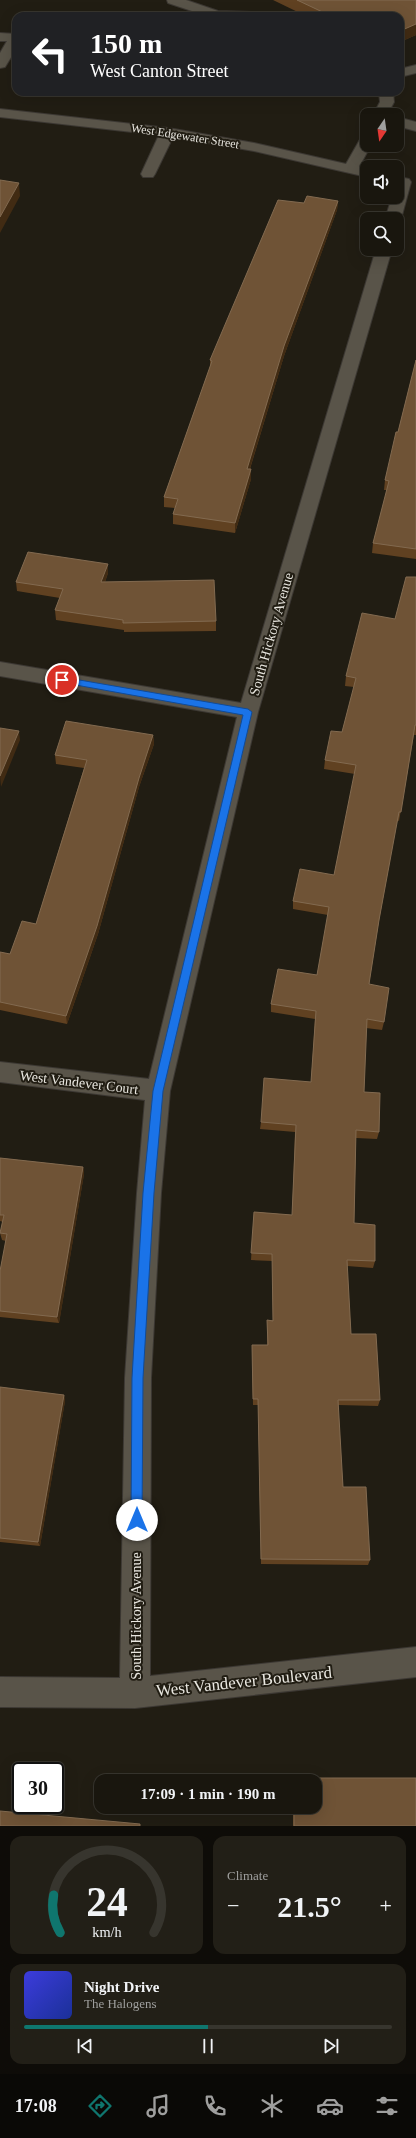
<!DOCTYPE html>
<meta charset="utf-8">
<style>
:root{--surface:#19160e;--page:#221f17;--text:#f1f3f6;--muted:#9f9f9e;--line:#37352e;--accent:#0f766e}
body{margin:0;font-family:"Times New Roman",serif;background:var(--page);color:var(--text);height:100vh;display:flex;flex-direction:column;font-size:15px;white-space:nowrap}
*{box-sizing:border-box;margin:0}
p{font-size:13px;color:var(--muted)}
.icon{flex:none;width:22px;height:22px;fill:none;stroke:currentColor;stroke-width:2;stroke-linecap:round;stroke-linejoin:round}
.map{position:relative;height:1826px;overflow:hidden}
.details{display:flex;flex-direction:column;gap:10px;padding:10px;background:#0e0c08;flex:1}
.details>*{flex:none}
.banner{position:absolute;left:12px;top:12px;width:392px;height:84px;border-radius:12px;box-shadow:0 4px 16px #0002,0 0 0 1px var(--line);background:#202124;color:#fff;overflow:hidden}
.needle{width:26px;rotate:193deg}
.tools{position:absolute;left:360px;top:108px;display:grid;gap:8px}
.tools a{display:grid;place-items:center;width:44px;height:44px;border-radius:8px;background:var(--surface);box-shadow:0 4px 16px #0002,0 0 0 1px var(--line);font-size:20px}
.speed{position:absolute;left:12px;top:1762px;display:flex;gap:8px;font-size:20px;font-weight:700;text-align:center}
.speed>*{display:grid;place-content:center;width:52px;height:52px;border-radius:50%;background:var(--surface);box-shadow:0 4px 16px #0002,0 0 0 1px var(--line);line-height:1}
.speed .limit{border:2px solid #111;border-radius:6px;background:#fff;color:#111}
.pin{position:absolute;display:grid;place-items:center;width:34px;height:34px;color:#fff;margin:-17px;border:2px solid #fff;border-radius:50%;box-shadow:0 1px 4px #0007}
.me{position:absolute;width:44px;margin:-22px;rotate:0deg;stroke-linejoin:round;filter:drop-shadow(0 0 3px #0008)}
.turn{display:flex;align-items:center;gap:14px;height:84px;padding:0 12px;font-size:18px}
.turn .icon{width:52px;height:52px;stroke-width:2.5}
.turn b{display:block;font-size:28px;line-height:34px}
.big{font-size:30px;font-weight:800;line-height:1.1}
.details .widget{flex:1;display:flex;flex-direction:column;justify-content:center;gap:6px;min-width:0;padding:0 14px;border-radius:12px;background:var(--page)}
.details .dial{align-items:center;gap:0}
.dial svg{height:104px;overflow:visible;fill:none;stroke:var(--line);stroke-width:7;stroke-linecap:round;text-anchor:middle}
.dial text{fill:var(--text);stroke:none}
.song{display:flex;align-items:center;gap:12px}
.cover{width:48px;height:48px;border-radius:6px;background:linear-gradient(135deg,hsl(240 70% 55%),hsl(230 70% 35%))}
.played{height:4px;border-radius:2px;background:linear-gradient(90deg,var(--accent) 50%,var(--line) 50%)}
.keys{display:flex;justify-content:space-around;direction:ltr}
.heat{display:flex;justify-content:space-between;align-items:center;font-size:22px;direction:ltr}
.details .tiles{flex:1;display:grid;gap:10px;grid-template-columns:1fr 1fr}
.widget:last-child{grid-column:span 2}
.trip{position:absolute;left:94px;top:1774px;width:228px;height:40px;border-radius:12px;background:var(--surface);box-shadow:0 4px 16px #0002,0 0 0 1px var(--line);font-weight:800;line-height:40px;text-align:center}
.tab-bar{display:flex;height:64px;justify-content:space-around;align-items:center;background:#0a0906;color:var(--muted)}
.tab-bar .icon{width:28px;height:28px}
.tab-bar .current{color:var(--accent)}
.tab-bar b{font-size:18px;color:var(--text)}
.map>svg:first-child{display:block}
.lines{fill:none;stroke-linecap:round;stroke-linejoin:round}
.minor-casing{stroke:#3c3833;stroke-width:2}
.minor{fill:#595449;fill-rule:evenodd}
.wall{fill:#604121}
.shaded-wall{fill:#412b13}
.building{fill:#6f5336;stroke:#826a50}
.route{fill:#1a73e8;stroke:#114b97}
.labels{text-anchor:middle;stroke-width:4;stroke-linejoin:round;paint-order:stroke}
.far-street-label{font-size:12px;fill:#e9e7e0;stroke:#211d13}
.street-label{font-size:14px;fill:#e9e7e0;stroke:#211d13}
.near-street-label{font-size:17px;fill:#e9e7e0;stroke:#211d13}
</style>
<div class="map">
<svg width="416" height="1826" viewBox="0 0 416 1826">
<rect width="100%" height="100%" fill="#211d13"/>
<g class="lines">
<g class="minor-casing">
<g id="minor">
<polygon points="167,0 186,0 218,11 252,12 259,16 207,16 168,3"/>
<polygon points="0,33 16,34 16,49 5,67 0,68 0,53 7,41 0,41"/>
<polygon points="416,65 416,73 400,77 400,69"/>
<polygon points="379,92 393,92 394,102 387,115 373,115 380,102"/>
<polygon points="0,109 168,128 254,143 346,164 362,136 367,135 367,145 371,145 359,167 367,169 367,177 254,151 173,137 155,174 153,177 143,177 141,174 159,135 0,117"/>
<polygon points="397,117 416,122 416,131 397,126"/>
<polygon points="404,178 409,179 411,182 401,219 397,223 397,219 385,219 392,197 397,197 397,182"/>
<polygon points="376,249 392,249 258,712 170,1091 161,1193 151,1378 150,1676 416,1647 416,1677 135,1708 0,1707 0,1677 120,1678 125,1378 137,1193 145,1100 0,1082 0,1062 149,1079 237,717 0,676 0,662 241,703"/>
</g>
</g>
<use href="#minor" class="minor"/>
</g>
<g class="wall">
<polygon points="273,0 416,0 416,35 400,42 400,16 306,16"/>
<polygon points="338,201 337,210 284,356 250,469 251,479 235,533 173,524 173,514 175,508 164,507 164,497 210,367 210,360 304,203"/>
<polygon points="416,360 416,559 372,553 373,543 387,490 384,490 385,480 398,432"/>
<polygon points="108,573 105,582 216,621 216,631 124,632 124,630 56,620 55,610 60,598 17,591 16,582"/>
<polygon points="416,577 416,735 414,735 399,821 397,820 378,927 369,984 384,1022 382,1030 366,1028 364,1092 379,1132 377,1139 356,1138 354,1223 375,1261 373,1268 347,1266 351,1334 380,1400 378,1406 338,1405 343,1487 370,1560 368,1565 261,1564 258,1405 253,1405 252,1351 252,1345 267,1345 267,1320 273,1320 272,1261 251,1260 254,1212 292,1215 295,1132 260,1129 261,1122 311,1082 315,1019 271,1012 271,1004 317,975 328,915 293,909 293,901 334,875 355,774 324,769 325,760 342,732 354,687 345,686 346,676 395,619"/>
<polygon points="153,735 154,744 139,787 98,934 67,1024 0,1010 0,952 10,954 36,924 84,768 56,764 55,755"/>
<polygon points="0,1158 83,1167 84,1174 59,1323 0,1317 0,1271 6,1241 2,1240 0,1233 3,1222 0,1221"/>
<polygon points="0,1387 64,1395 65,1401 40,1546 0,1542"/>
<polygon points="293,1778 416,1778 416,1826 293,1826 293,1807 315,1807 315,1781 292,1781"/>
</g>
<g class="shaded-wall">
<polygon points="416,24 416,35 400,42 400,31"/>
<polygon points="19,183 20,196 0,233 0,217"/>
<polygon points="338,201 337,210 284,356 247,478 247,469 284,346"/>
<polygon points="251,469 251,479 235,533 235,523"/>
<polygon points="108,564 108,573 102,591 101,582"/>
<polygon points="19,731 20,740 1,787 0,776"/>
<polygon points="153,735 154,744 139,787 98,934 67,1024 66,1016 139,778"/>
<polygon points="83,1167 84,1174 59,1323 57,1317"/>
<polygon points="64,1395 65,1401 40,1546 38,1542"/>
</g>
<g class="building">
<polygon points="297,0 416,0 416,24 400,31 400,16 331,16"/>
<polygon points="0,180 19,183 0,217"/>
<polygon points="307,196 338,201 284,346 247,469 251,469 235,523 173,514 178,499 164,497 212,361 210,360 278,200 304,203"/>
<polygon points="416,360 416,549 373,543 389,481 385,480 396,432 398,432"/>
<polygon points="28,552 108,564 101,582 214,580 216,621 123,623 123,620 55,610 63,589 16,582"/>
<polygon points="406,577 416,577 416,725 415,725 401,812 399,812 379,920 369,984 389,988 384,1022 367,1019 364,1092 380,1093 379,1132 356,1130 354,1223 375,1225 375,1261 347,1260 351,1334 376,1334 380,1400 338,1400 343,1487 366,1487 370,1560 261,1559 258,1399 253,1399 252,1345 268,1345 267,1320 273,1321 272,1254 251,1253 254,1212 292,1215 296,1125 261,1122 264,1078 311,1082 316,1011 271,1004 278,969 317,975 329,907 293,901 300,869 334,875 356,765 325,760 331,731 342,732 356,678 346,676 362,613 395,619"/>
<polygon points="66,721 153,735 139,778 97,926 66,1016 0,1002 0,952 10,954 22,921 36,924 87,760 55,755"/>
<polygon points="0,728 19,731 0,776"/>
<polygon points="0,1158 83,1167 57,1317 0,1311 0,1271 7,1234 0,1233 4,1215 0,1215"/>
<polygon points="0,1387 64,1395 38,1542 0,1538"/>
<polygon points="293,1778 416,1778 416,1826 294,1826 294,1807 315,1807 315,1781 294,1781"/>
<polygon points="0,1811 140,1824 140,1826 0,1826"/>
</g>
<polygon class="route" points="62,677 248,709 252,712 163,1091 154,1193 143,1378 142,1520 141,1524 137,1525 132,1524 131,1520 132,1378 143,1193 153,1091 243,715 59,682 58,680"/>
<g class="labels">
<g class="far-street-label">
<text transform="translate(185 136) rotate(9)" y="4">West Edgewater Street</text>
</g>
<g class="street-label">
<text transform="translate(271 634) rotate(-74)" y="5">South Hickory Avenue</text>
<text transform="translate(79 1082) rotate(7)" y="5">West Vandever Court</text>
<text transform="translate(136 1616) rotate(-90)" y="5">South Hickory Avenue</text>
</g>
<g class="near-street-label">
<text transform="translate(244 1681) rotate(-6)" y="6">West Vandever Boulevard</text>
</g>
</g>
</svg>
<div class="tools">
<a><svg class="needle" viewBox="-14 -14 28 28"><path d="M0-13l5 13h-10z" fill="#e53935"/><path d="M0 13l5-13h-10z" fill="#9f9f9e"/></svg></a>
<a><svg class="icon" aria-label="sound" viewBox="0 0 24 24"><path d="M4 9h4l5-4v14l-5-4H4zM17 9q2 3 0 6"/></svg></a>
<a><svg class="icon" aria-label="search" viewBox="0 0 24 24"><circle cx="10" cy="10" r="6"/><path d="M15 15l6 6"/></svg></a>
</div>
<div class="speed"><div class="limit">30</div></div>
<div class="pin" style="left:62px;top:680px;background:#d93025"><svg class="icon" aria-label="arrive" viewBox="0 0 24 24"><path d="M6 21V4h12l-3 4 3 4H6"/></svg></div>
<svg class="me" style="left:137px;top:1520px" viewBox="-20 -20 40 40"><circle r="19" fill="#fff"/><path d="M0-13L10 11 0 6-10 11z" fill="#1a73e8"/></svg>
<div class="trip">17:09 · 1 min · 190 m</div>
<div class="banner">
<div class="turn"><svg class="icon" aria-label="left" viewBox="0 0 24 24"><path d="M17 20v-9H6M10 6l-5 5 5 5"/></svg><div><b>150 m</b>West Canton Street</div></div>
</div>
</div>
<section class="details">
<div class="tiles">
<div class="widget dial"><svg viewBox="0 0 100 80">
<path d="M14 69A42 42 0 1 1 86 69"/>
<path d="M14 69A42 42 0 0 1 9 40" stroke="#0f766e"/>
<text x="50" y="56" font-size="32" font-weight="700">24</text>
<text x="50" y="72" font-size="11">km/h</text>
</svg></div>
<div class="widget"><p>Climate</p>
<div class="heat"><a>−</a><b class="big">21.5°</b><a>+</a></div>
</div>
<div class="widget">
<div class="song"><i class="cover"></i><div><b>Night Drive</b><p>The Halogens</p></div></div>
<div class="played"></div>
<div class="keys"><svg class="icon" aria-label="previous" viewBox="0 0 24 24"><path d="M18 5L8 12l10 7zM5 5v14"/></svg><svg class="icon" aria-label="pause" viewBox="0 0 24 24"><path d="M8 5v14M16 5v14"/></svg><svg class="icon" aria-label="next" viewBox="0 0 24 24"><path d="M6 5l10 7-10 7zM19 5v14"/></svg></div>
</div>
</div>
</section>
<nav class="tab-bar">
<b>17:08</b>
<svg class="icon current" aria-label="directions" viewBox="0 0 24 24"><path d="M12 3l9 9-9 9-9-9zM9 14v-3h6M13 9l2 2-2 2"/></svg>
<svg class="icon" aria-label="music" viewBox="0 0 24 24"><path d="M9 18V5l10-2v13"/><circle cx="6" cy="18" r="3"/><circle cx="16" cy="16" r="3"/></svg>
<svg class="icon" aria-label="phone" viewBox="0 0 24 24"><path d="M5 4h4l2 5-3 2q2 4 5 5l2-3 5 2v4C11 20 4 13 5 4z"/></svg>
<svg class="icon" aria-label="climate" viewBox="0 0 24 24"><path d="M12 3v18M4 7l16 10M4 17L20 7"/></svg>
<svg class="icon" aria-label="car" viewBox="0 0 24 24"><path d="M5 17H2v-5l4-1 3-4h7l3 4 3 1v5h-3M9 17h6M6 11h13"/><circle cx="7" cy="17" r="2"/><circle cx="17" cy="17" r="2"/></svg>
<svg class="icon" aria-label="filters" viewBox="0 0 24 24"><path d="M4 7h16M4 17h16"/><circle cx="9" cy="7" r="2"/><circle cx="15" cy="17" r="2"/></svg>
</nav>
